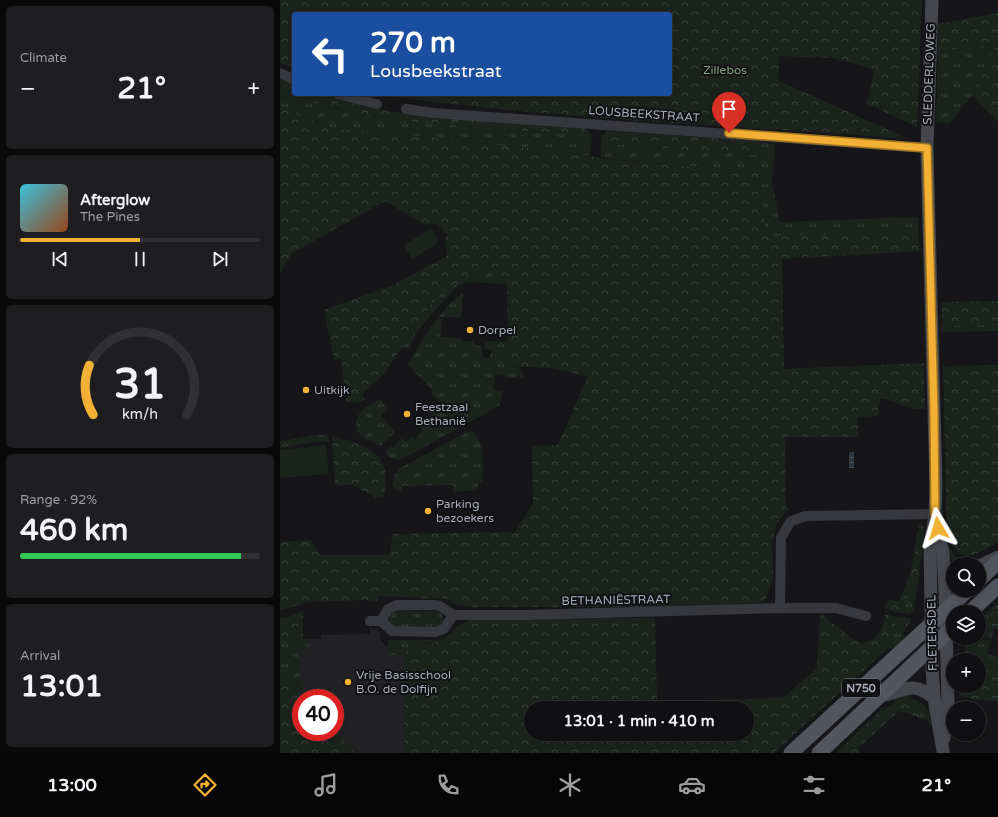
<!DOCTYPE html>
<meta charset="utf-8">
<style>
:root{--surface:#101012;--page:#1e1e20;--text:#f1f3f6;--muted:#9c9d9f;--line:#303032;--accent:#f2b134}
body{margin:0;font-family:"Varela Round",sans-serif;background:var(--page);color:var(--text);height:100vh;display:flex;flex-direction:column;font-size:15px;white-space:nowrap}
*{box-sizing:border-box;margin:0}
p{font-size:13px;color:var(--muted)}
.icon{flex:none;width:22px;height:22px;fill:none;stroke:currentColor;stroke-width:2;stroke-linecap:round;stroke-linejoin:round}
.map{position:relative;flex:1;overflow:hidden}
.panel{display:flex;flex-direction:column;gap:6px;padding:6px;background:#09090a;width:280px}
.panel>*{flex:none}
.banner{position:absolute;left:12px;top:12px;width:380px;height:84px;border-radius:4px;box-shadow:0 2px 6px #0003,0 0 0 1px var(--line);background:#1a4fa0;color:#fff;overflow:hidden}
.controls{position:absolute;left:666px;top:557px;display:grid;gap:8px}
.controls a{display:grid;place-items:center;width:40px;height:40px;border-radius:50%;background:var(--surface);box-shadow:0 2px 6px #0003,0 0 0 1px var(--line);font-size:20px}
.speed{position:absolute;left:12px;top:689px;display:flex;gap:8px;font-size:20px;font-weight:700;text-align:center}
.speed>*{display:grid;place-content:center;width:52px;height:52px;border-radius:50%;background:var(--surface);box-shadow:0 2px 6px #0003,0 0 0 1px var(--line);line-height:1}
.speed .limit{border:6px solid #d22;background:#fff;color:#111}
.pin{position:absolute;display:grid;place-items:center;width:34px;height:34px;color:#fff;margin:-41px -17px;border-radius:50% 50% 50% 0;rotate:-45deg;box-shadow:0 0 4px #0007}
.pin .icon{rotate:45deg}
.me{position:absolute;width:44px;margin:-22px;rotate:353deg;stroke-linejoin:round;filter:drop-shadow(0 0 3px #0008)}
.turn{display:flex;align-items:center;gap:14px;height:84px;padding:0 12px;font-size:18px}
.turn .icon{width:52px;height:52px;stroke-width:2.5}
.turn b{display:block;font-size:28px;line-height:34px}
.big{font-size:30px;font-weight:800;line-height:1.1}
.panel .card{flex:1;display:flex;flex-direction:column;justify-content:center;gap:6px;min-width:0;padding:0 14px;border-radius:6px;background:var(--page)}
.panel .dial{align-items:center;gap:0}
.dial svg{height:104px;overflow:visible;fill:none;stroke:var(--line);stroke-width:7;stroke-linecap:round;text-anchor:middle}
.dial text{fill:var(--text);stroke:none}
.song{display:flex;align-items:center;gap:12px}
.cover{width:48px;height:48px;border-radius:6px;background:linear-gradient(135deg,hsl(190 70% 55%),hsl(20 70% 35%))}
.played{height:4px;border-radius:2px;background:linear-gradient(90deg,var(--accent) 50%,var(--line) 50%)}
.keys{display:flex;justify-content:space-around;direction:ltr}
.heat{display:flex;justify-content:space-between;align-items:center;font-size:22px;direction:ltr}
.charge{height:6px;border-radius:3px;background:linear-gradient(90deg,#34c759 92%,var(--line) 0)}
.trip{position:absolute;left:244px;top:701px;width:230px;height:40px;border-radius:20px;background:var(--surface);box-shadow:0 2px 6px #0003,0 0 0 1px var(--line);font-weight:800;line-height:40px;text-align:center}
.dock{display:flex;height:64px;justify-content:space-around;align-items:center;background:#060607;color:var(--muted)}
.dock .icon{width:28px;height:28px}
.dock .current{color:var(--accent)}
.dock b{font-size:18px;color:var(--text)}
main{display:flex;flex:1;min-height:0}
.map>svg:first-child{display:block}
.built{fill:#222225}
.grass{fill:url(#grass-tufts)}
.forest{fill:url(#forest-crowns);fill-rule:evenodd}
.pitch{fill:#1c231d}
.water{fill:url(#water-rules)}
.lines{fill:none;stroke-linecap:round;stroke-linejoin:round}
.street{stroke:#37383d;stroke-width:10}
.secondary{stroke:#45474d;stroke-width:13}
.primary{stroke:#53555c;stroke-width:15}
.route-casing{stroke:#9d7322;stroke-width:10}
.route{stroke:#f2b134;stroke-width:7}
.poi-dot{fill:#f2b134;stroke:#111113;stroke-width:1.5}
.labels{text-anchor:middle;stroke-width:4;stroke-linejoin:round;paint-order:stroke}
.shield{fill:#111113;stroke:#7b7e86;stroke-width:1}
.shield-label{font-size:11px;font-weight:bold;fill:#a8adb8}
.park-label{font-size:12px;fill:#7fa381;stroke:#111113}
.street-label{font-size:12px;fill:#a8adb8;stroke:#111113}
.poi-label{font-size:12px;fill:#a8adb8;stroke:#111113;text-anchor:start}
</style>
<main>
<section class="panel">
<div class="card"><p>Climate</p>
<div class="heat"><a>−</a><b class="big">21°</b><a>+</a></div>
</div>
<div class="card">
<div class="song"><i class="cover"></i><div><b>Afterglow</b><p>The Pines</p></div></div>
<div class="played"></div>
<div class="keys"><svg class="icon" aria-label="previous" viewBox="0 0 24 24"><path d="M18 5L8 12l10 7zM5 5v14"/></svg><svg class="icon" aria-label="pause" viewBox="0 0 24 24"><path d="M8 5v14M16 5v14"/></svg><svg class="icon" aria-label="next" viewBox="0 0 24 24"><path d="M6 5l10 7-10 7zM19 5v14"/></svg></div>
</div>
<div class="card dial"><svg viewBox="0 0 100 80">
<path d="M14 69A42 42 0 1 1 86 69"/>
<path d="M14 69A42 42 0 0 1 11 31" stroke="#f2b134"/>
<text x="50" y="56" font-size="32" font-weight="700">31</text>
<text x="50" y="72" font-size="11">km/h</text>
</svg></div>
<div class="card"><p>Range · 92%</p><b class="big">460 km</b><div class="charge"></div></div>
<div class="card"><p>Arrival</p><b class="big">13:01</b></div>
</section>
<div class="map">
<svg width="718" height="753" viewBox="0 0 718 753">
<defs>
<pattern id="grass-tufts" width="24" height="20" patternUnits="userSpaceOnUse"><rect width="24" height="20" fill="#1c231d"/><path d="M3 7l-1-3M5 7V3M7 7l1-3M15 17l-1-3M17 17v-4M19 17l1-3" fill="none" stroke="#3a403c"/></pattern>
<pattern id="forest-crowns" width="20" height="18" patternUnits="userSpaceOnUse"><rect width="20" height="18" fill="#1c231d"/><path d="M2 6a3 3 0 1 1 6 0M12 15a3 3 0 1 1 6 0" fill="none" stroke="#3a403c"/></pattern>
<pattern id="water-rules" width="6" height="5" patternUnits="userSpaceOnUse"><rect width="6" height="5" fill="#2c353c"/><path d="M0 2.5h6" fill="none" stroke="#485056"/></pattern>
</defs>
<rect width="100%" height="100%" fill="#161618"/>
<polygon class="built" points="90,627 100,632 100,640 108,648 108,655 124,655 124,753 75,753 55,730 55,698 26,698 0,669 0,640 41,639 41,635 90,634"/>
<g class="grass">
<polygon points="716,44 692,96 669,124 656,122 658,52"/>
<polygon points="0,90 27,101 89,116 134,122 299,135 311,146 310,156 301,154 88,131 51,129 0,108"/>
<polygon points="476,141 495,144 492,183 500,222 638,217 638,230 485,237 479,172 321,158 321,143 330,144 474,155"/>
<polygon points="199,267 227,280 227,284 188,282 178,286 154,311 136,333 129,349 123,347 131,329 161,293 180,282"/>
<polygon points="183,292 181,317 159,317 168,305"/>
<polygon points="662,314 673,326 718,324 718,331 661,332"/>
<polygon points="157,319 162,319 160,337 181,338 181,341 194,341 194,345 202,346 202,357 210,358 211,350 204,349 205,341 228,341 228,366 239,367 245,378 224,378 224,375 214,376 214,390 223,391 219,406 120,460 113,459 107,456 106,451 111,446 113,448 122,438 126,442 131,436 136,439 143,431 140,428 162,404 151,394 153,391 128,365 143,338"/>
<path d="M99 399 108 408 101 416 115 432 101 446C95 443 86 440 81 435 78 433 77 430 77 427 74 412 88 406 99 399Z"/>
<path d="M191 430C206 441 203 466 203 483H198V490L173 492V485L122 486V492L116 491 112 484 115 475 120 468Z"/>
<polygon points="32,435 47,435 51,442 32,442 0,448 0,442"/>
<path d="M666 542 673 554 681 560 680 563C669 562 667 551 666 542Z"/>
<polygon points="640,565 634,610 629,614 621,613"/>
<polygon points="711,609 701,626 707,628 714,629 711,639 699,635 699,620"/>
<path d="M117 610 158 611 163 616V623L158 628H117L108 622C107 615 111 613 117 610Z"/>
<polygon points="619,617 630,618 631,621 623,632 625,640 616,648 610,648 606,643"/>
<path d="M687 638H697L711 641 707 654 718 657V662C713 667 710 667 703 665L698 657 683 660Z"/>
<polygon points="29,639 29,652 20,650 18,653 24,696 0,669 0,640"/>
<polygon points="108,640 161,640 130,647 124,655 107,655"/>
<path d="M632 691 630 698C645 702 649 711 653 725H651L647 720 638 717V705L628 702 600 711 615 703 612 697Z"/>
</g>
<g class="forest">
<path d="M0 0H642L637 127 586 103 589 96 594 69 552 58 499 56V81L629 139C493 128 356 123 220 109 178 104 136 101 94 94H390V14H14V68L0 63Z"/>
<polygon points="718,13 718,121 692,96 716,44 658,52 658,24"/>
<polygon points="0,77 14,83 14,94 41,94 92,108 144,117 299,126 305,129 312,135 311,146 298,135 134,122 89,116 27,101 0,90"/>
<polygon points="0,108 51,129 88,131 301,154 324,159 479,172 486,237 638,230 640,251 502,259 504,369 644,363 645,409 629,408 606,399 600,399 598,416 578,417 578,437 505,437 506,507 508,509 497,523 492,542 493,580 485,601 476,603 362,607 189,607 174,604 168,599 99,596 97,602 86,600 28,602 0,611 0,542 30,540 41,555 109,555 113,534 235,532 253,504 252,446 278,445 308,376 269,368 228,366 227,280 199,267 180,282 161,293 131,329 123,346 104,374 82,394 85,399 78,403 65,401 69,395 65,390 61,359 54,360 44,310 113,285 167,256 165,241 167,234 156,223 145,225 105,201 11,254 0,274"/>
<polygon points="327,131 476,141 474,155 330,144 321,143 322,136"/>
<polygon points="718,301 718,324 673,326 662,314 661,302"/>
<path d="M718 365V542C694 557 680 566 667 534L663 366Z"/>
<path d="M52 436C73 441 105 449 106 476 106 483 104 491 104 498H96L73 485H55Z"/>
<path d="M639 523 644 527C646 559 633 584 621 613L604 609 608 600 619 601C632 577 635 549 639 523Z"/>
<polygon points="718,603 718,629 707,628 700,626 711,609"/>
<polygon points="23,611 23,639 0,640 0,618 6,618"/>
<path d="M540 613 570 637 582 643C599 639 603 632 605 614L619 617 606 643 609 647 494 753H124V655L130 647C140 645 152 644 161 640 173 635 174 625 187 622L188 620 375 618 377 705 426 700 503 698 537 668ZM251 708H467V734H251Z"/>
<polygon points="698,657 704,665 714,666 718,662 718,702 679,697 681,686 699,686 699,660 687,660"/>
<polygon points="0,669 26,698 21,698 21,732 55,732 55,730 75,753 0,753"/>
<polygon points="628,702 638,705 638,717 619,711 578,748 579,753 558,753 558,751 600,711"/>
</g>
<g class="pitch">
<polygon points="151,228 159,242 132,259 124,245"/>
<polygon points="46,445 49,474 0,478 0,450"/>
</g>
<polygon class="water" points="574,452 574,468 569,468 569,453"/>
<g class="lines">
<g class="street">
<polyline points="0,73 14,80"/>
<polyline points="58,94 97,104"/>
<polyline points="126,109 154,113 647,148"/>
<polyline points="500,608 501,538 510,522 525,516 655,514"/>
<polyline points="173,615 164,629 155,632 112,631 101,621 108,609 117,605 155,605 160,606 173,615 245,615 500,608 556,608 586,616"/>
<polyline points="90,621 101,621"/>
</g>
<g class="secondary">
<polyline points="652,0 647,148 656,485 655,514 650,546 652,668 654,698 663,751"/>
<polyline points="657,524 663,554 665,589 668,702 664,738"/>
<polyline points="699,566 718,557"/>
<path d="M600 696C625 692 630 679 654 698"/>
</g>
<g class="primary">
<polyline points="699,580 718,562"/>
<polyline points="690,612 718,586"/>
<polyline points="511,753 688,590"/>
<polyline points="539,753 673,627"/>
</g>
</g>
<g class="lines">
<g class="route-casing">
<polyline id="route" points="449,133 647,148 654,412 655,514 658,528"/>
</g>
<use href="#route" class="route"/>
</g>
<g class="poi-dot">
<circle cx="190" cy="330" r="4"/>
<circle cx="26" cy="390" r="4"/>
<circle cx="127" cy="414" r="4"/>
<circle cx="148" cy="511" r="4"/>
<circle cx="68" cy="682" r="4"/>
</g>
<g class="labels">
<rect class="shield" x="562" y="679" width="38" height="18" rx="3"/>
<g class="shield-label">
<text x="581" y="692">N750</text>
</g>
<g class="park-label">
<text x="445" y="74">Zillebos</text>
</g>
<g class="street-label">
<text transform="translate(649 74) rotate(-88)" y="4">SLEDDERLOWEG</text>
<text transform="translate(364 114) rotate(4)" y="4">LOUSBEEKSTRAAT</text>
<text transform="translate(336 600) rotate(-1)" y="4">BETHANIËSTRAAT</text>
<text transform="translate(652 633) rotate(-91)" y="4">FLETERSDEL</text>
</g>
<g class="poi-label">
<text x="198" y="334">Dorpel</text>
<text x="34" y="394">Uitkijk</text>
<text x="135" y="411">Feestzaal<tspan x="135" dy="14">Bethanië</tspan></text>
<text x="156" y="508">Parking<tspan x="156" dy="14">bezoekers</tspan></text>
<text x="76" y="679">Vrije Basisschool<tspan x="76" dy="14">B.O. de Dolfijn</tspan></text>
</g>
</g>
</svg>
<div class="controls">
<a><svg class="icon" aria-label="search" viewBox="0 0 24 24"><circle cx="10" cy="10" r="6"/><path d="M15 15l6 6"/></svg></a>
<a><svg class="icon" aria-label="layers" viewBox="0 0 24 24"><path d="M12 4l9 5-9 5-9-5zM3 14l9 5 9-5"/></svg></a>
<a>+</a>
<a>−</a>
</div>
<div class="speed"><div class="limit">40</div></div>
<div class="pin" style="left:449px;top:133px;background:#d93025"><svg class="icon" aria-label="arrive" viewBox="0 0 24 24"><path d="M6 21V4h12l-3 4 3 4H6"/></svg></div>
<svg class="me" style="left:658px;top:528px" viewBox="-20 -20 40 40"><path d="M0-17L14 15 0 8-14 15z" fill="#f2b134" stroke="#fff" stroke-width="4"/></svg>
<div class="trip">13:01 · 1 min · 410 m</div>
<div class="banner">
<div class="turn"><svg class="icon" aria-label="left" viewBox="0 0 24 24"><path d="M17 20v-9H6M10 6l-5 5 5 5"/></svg><div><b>270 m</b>Lousbeekstraat</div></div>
</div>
</div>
</main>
<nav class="dock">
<b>13:00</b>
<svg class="icon current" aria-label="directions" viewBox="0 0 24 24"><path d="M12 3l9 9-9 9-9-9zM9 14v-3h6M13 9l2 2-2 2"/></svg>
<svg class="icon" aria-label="music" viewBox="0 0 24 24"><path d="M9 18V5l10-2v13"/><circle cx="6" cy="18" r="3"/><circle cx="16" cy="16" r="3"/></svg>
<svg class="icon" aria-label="phone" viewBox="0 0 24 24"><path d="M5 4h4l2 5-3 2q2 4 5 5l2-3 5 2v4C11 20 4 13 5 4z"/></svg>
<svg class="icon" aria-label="climate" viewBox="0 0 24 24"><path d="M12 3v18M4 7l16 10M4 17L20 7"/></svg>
<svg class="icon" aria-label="car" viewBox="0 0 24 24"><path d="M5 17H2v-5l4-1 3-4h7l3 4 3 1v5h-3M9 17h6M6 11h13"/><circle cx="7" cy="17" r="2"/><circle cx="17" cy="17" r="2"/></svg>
<svg class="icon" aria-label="filters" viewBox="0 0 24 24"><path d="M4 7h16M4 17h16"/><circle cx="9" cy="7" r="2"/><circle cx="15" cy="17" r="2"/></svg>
<b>21°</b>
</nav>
